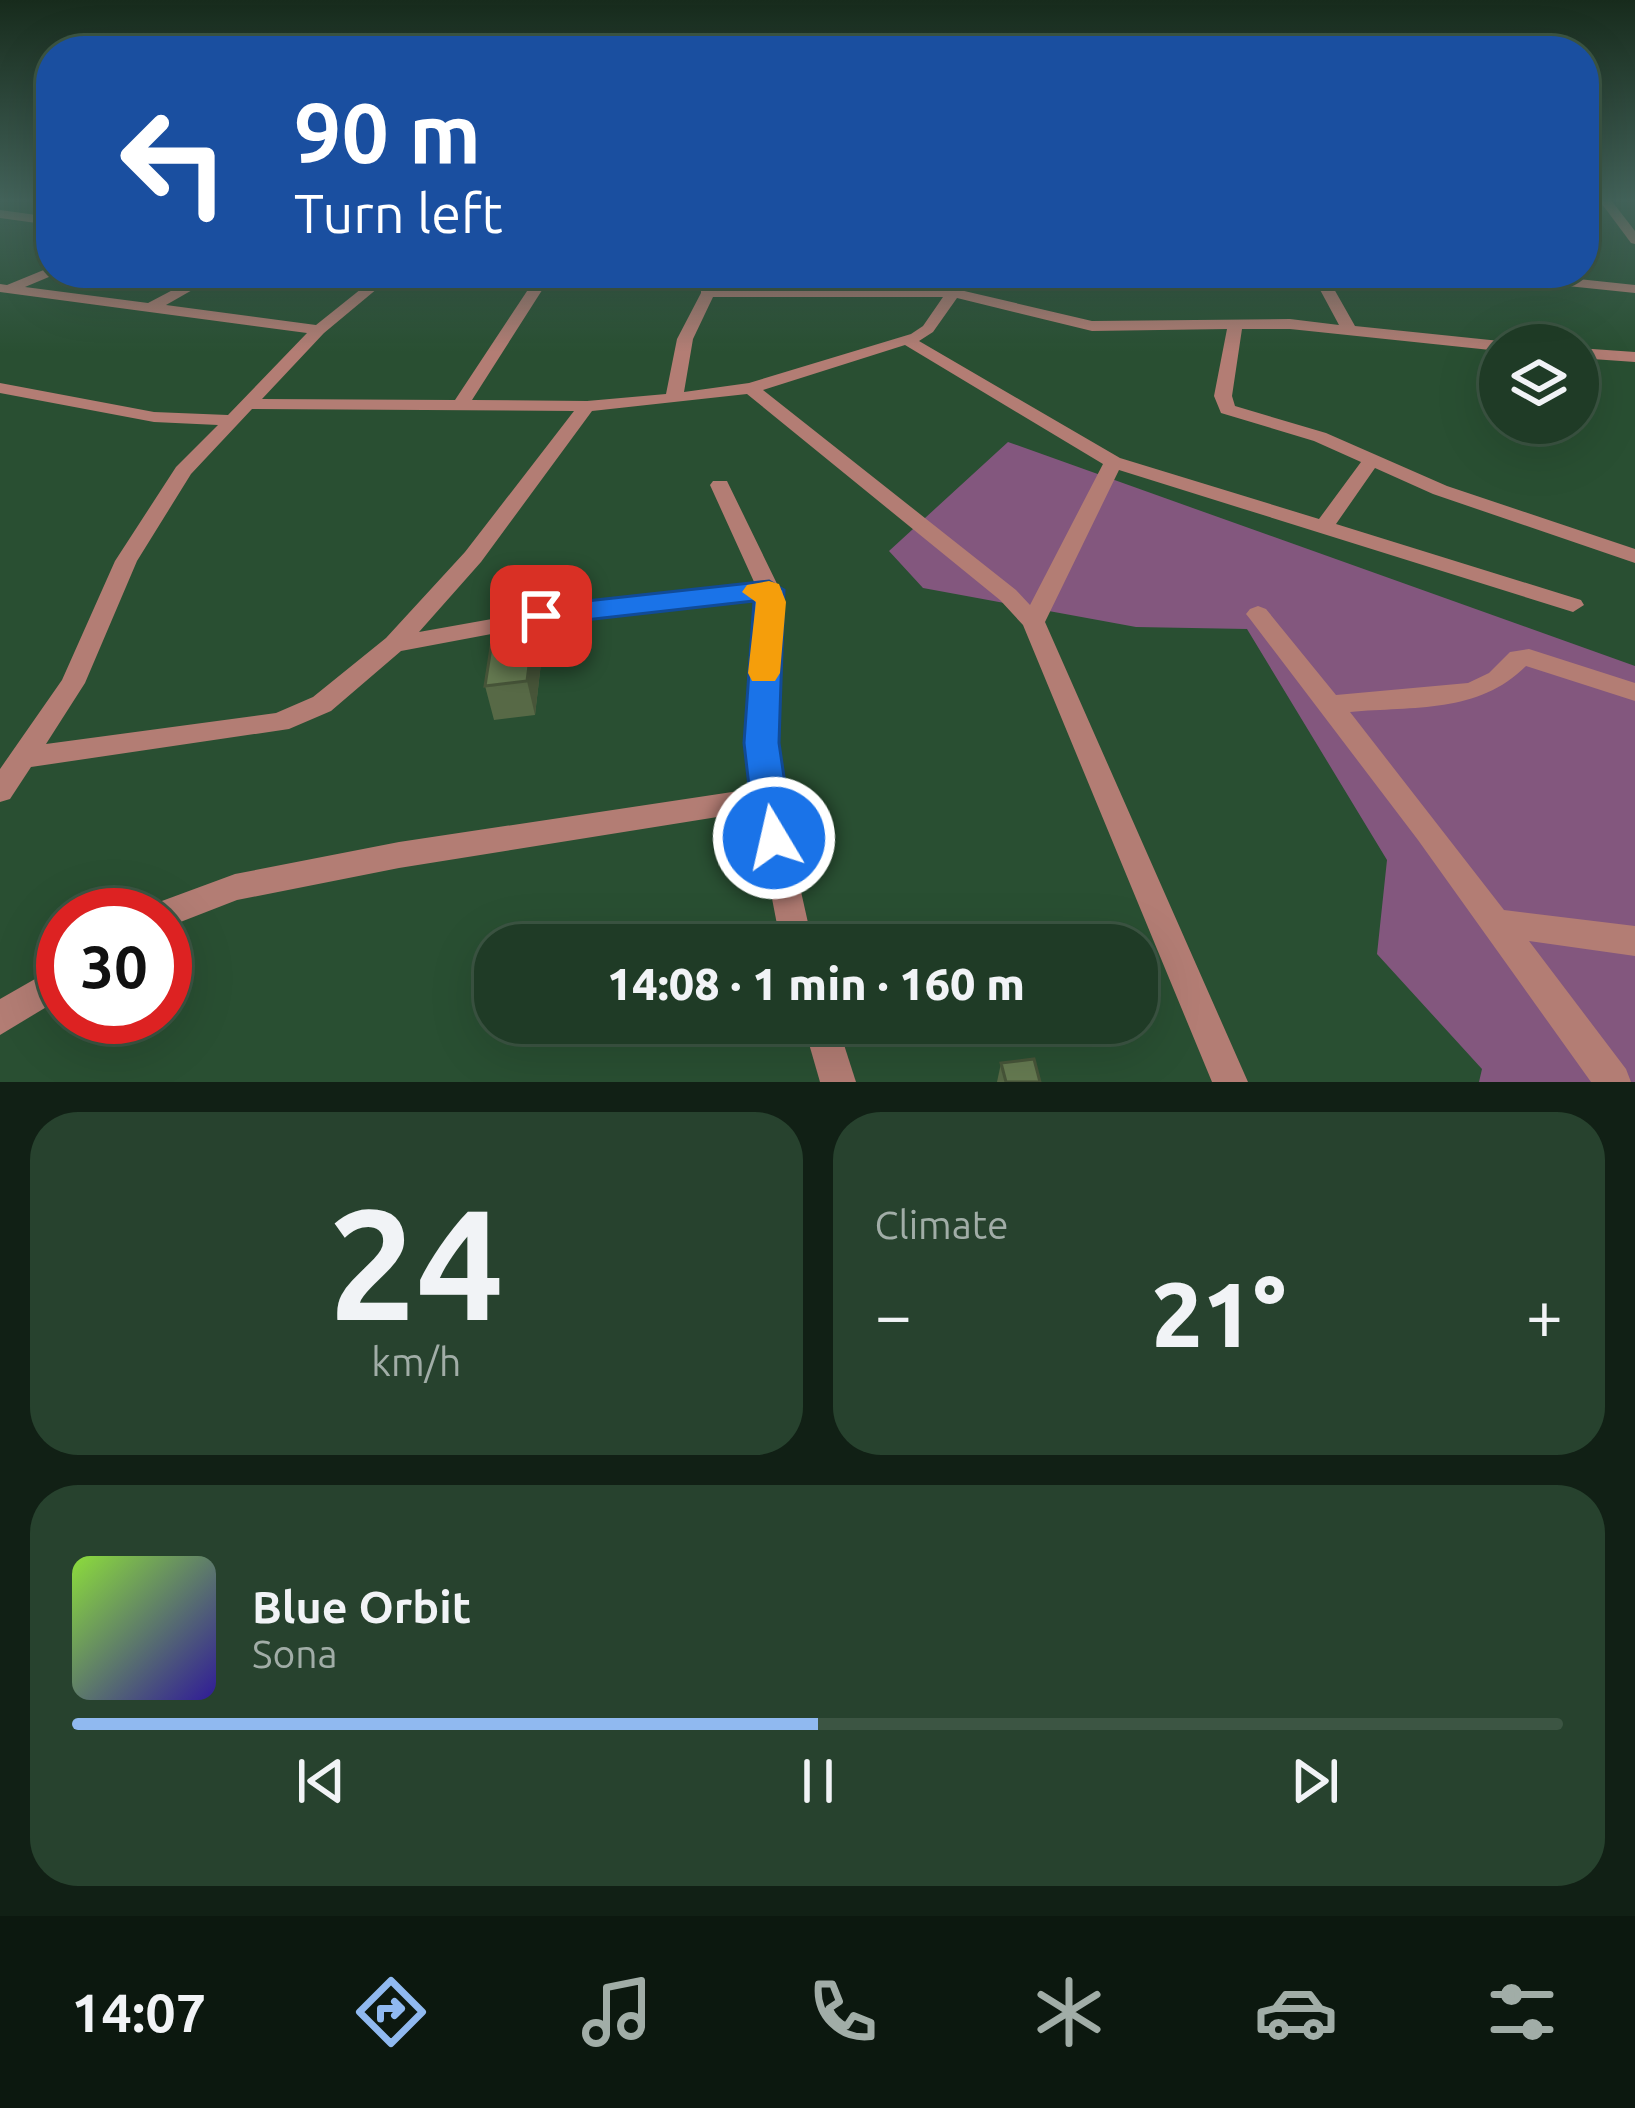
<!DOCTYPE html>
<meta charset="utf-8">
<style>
:root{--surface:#1f3b26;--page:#27422e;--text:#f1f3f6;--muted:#a1ada7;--line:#3c5543;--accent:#90b9f0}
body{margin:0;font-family:Ubuntu,sans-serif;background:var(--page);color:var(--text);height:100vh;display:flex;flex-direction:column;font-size:45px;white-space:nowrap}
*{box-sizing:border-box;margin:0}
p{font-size:39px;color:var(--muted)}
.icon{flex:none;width:66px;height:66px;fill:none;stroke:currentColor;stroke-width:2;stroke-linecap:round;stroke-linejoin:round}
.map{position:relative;height:1082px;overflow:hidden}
.drawer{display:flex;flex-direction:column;gap:30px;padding:30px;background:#112015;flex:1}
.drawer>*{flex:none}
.top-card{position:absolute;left:36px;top:36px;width:1563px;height:252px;border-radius:48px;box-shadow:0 12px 48px #0002,0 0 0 3px var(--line);background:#1a4fa0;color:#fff;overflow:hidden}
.fabs{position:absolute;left:1479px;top:324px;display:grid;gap:24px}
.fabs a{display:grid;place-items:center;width:120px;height:120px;border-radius:50%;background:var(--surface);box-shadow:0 12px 48px #0002,0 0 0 3px var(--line);font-size:60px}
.speed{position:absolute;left:36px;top:888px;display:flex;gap:24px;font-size:60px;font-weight:700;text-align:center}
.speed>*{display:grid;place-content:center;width:156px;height:156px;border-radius:50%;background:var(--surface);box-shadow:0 12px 48px #0002,0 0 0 3px var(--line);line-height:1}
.speed .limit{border:18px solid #d22;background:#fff;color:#111}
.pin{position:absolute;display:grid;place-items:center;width:102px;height:102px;color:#fff;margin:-51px;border-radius:24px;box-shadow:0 6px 18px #0006}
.me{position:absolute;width:132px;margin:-66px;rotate:351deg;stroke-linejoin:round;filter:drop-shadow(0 0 9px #0008)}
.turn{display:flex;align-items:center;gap:42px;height:252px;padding:0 60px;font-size:54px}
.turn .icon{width:156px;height:156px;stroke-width:2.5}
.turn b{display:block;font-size:84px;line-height:102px}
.big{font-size:90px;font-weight:800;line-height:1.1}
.drawer .card{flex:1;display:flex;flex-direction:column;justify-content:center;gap:18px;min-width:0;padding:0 42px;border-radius:48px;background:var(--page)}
.drawer .dial{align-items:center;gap:0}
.dial b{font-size:156px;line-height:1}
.song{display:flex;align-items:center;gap:36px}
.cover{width:144px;height:144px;border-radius:18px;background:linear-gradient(135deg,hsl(90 70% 55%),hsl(250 70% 35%))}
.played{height:12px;border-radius:6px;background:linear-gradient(90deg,var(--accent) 50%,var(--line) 50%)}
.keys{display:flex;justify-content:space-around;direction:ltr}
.heat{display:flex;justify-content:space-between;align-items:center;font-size:66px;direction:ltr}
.drawer .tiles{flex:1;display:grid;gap:30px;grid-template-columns:1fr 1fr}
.card:last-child{grid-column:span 2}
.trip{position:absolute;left:474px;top:924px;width:684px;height:120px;border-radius:48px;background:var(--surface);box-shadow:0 12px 48px #0002,0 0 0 3px var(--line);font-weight:800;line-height:120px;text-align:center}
.tabs{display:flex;height:192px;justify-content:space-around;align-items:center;background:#0c180f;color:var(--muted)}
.tabs .icon{width:84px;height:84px}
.tabs .active{color:var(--accent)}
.tabs b{font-size:54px;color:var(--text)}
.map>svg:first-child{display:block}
.green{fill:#83577e}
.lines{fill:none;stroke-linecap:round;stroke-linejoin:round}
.minor{fill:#b37d74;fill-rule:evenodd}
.wall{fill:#576946}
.shaded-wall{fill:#475539}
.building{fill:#657a51;stroke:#475539;stroke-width:3}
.route{fill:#1a73e8;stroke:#114b97;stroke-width:3}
.slow{fill:#f59e0b}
</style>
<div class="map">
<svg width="1635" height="1082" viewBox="0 0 1635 1082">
<rect width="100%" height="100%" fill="#294f32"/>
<polygon class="green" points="1008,442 1635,666 1635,1082 1479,1082 1482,1069 1377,954 1387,860 1247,629 1136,627 923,588 889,551"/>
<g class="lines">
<g class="minor">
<polygon points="1599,200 1611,200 1635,231 1635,244 1631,243"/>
<polygon points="0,210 51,217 51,225 0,218"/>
<path d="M51 267V273L56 274 25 287 148 303 205 273H222L166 305 316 325 381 273H396L324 333 262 399 455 400 539 273H553L472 400 587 401 666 394 677 339 701 293V273H715V289H946L945 273H959L960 290 1092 321 1290 319 1339 325 1311 273H1325L1355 326 1500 341 1507 345H1500V351L1290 329H1242L1232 396 1235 406 1326 433 1447 486 1635 549V563L1433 494 1375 468 1336 524 1581 600 1584 605 1573 612 1119 470 1045 622 1248 1082H1212L1023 625 1000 600 747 394 592 411 481 562 419 632 586 602 755 584 710 485 713 481H727L780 590 774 684 780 798 813 945H781L755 811 399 868 237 900 165 928V915H146L151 905 235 874 399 842 752 789 750 684 757 598 586 616 401 651 331 711 289 729 31 767 10 799 0 802V769L62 680 115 561 176 467 218 425 154 422 0 393V383L154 412 228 415 307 333 0 292V284L7 285ZM713 297H943L923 326 911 334 749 383 684 392 693 339ZM957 298 1092 331 1227 329 1214 396 1221 413 1314 441 1361 462 1319 519 1120 458 919 341 933 332ZM905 345 1103 464 1030 605 1016 590 763 390ZM252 409 574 411 465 552 386 638 313 697 276 713 46 744 85 683 137 561 191 474Z"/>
<polygon points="1474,273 1521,273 1635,285 1635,293 1481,277"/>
<polygon points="1578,348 1635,352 1635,362 1578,358"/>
<path d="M1258 606 1266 609 1336 695 1468 683 1489 673 1510 652 1529 649 1635 683V701L1526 666C1478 714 1414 706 1350 712L1504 910 1635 926V956L1529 941 1626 1069 1631 1082H1591L1418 840 1250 619 1246 614 1250 609Z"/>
<polygon points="63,963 63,997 0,1035 0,999"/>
<polygon points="803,1023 837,1023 856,1082 820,1082"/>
</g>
</g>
<g class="wall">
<polygon points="537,604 544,637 535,715 494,720 485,686"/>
<polygon points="1001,1063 1040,1082 997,1082"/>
</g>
<polygon class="shaded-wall" points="537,604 544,637 535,715 527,681"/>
<g class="building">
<polygon points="537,604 527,681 485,686 497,609"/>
<polygon points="1034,1059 1040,1082 1006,1082 1001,1063"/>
</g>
<linearGradient id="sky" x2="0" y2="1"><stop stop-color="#172b1c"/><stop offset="0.57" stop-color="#43635a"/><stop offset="1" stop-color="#43635a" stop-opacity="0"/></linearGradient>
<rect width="1635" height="352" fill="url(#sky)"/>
<polygon class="route" points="769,581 784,590 779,743 793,838 788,849 774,854 761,849 755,838 744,743 754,601 541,625 526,616 541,606"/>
<polygon class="slow" points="769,581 779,584 786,602 780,673 775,681 752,681 748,673 756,602 742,592 747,585"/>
</svg>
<div class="fabs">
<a><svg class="icon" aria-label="layers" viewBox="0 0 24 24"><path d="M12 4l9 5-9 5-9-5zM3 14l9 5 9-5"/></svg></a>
</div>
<div class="speed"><div class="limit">30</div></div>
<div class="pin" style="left:541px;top:616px;background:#d93025"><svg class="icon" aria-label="arrive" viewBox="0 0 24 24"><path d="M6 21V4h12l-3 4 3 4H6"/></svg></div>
<svg class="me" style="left:774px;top:838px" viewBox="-20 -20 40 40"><circle r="17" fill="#1a73e8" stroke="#fff" stroke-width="3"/><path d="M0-11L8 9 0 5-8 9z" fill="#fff"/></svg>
<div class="trip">14:08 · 1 min · 160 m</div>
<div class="top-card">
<div class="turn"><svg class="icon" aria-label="left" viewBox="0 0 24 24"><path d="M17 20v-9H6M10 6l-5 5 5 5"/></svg><div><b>90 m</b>Turn left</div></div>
</div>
</div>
<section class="drawer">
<div class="tiles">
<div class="card dial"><b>24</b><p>km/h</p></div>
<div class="card"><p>Climate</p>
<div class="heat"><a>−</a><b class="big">21°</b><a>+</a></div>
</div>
<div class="card">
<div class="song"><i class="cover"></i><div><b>Blue Orbit</b><p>Sona</p></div></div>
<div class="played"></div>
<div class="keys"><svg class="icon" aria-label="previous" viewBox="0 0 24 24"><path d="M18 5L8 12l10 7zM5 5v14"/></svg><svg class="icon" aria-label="pause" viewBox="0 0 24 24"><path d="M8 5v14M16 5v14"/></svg><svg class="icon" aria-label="next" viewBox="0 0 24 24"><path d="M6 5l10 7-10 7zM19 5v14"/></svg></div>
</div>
</div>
</section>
<nav class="tabs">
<b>14:07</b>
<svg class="icon active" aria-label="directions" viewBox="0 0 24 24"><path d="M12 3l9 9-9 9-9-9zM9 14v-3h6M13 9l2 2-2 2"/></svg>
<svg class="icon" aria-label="music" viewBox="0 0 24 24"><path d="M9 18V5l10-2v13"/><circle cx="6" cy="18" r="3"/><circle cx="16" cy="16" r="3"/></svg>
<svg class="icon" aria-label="phone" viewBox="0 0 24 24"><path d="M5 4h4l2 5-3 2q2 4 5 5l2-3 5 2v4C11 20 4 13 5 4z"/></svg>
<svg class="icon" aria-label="climate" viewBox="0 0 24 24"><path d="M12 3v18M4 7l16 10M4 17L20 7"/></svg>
<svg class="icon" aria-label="car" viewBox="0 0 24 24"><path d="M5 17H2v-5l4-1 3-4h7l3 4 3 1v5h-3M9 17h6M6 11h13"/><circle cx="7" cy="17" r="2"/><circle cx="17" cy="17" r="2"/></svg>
<svg class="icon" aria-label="filters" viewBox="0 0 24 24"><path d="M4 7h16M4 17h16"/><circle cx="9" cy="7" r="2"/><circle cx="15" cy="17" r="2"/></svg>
</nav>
